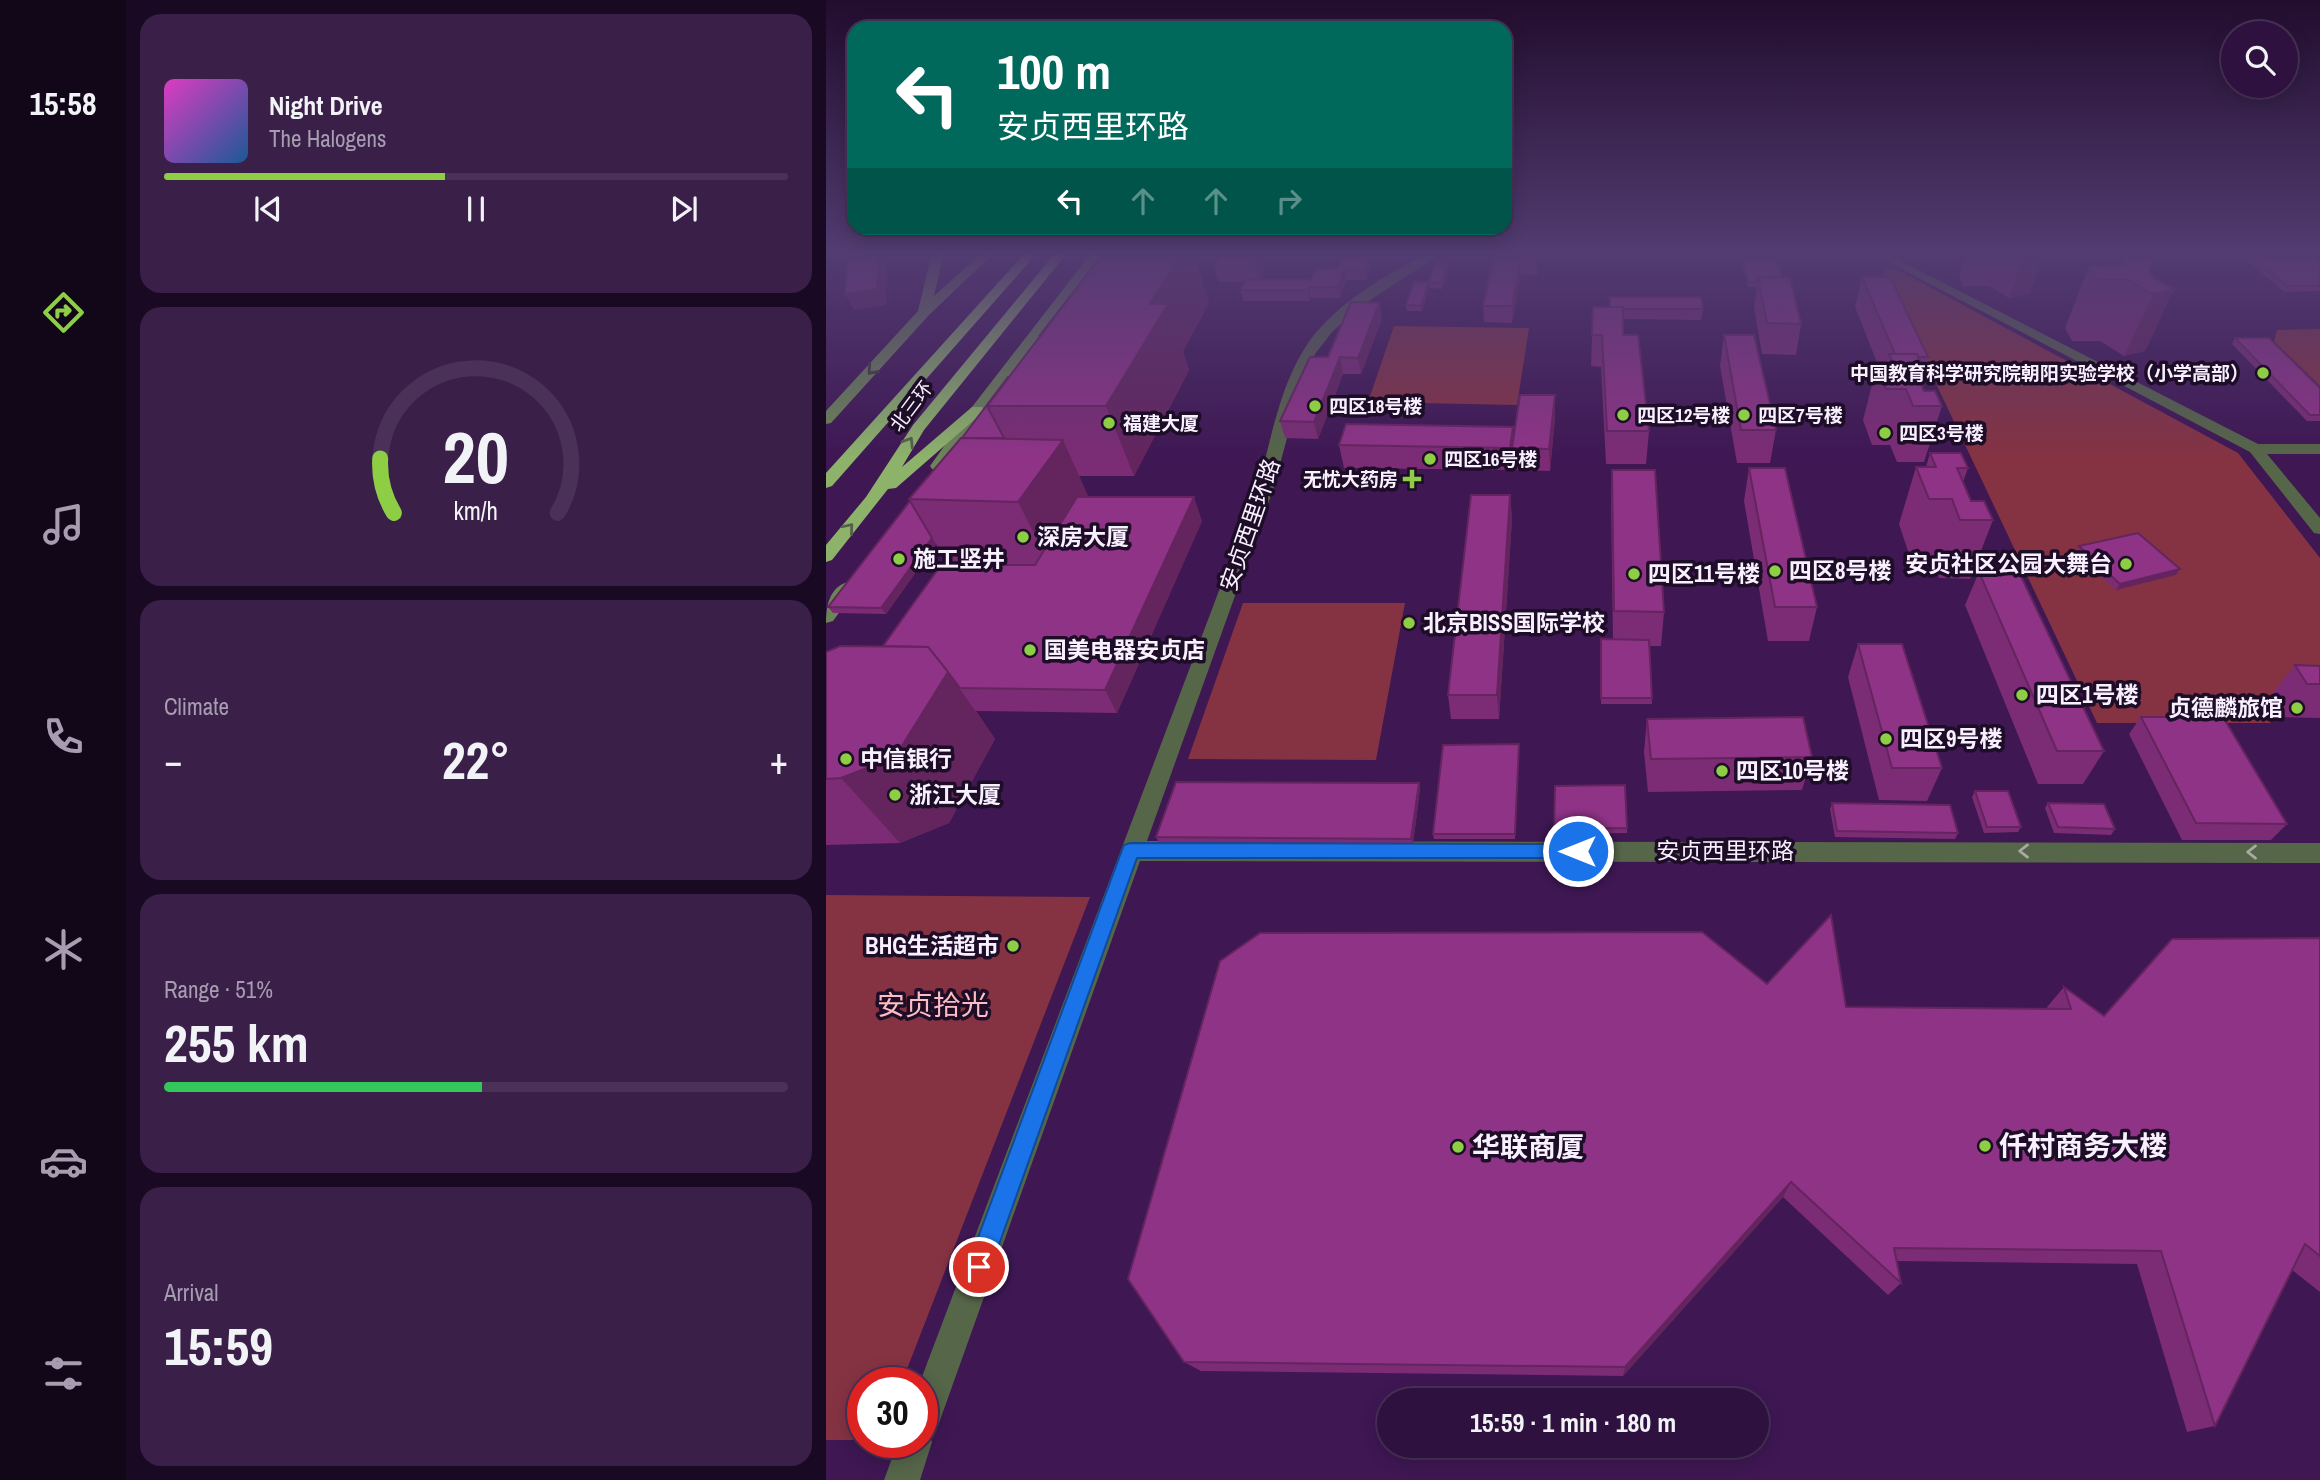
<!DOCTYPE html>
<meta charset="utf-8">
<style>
:root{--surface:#2e113e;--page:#3a1f49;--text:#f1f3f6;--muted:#a79db0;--line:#493158;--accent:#8dce44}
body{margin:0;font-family:"Archivo Narrow","Noto Sans SC",sans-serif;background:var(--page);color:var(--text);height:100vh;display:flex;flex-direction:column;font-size:26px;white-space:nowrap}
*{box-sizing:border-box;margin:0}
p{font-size:23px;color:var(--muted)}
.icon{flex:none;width:38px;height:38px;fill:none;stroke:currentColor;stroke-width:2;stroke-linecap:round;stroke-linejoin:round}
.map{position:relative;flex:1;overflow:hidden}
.drawer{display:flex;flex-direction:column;gap:14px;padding:14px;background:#190922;width:700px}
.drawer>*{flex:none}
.guide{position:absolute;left:21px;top:21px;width:665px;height:214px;border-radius:21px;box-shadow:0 4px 18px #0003,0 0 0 2px var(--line);background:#00695c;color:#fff;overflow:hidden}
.controls{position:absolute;left:1395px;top:21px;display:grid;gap:14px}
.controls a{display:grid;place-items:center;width:77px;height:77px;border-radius:50%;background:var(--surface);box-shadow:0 4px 18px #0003,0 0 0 2px var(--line);font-size:35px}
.speed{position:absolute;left:21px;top:1367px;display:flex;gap:14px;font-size:35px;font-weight:700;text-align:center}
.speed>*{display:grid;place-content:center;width:91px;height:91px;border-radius:50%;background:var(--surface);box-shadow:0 4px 18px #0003,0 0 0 2px var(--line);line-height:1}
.speed .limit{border:10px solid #d22;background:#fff;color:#111}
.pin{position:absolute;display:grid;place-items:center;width:60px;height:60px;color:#fff;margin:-30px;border:4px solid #fff;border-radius:50%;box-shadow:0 2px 7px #0007}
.me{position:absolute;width:77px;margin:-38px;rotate:270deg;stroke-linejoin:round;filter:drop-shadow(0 0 5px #0008)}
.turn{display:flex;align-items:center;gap:24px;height:147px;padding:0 35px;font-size:32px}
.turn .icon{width:91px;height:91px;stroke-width:2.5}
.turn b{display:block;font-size:49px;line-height:60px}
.lanes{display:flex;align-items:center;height:66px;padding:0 35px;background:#0003;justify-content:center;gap:35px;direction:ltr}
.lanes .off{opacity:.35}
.big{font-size:52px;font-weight:700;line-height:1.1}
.drawer .card{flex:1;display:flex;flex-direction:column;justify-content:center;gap:10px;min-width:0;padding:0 24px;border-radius:21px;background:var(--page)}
.drawer .dial{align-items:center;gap:0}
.dial svg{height:182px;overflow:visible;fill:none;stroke:var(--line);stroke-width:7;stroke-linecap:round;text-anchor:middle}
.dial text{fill:var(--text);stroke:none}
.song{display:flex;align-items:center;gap:21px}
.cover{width:84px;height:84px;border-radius:10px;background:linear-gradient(135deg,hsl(310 70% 55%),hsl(210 70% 35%))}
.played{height:7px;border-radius:4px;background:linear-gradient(90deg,var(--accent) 45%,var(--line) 45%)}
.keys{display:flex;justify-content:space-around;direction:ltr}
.heat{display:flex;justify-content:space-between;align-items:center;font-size:38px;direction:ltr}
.charge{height:10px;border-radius:5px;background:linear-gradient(90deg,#34c759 51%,var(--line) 0)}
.trip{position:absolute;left:551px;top:1388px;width:392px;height:70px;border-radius:35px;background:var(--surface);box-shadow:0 4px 18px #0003,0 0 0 2px var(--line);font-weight:700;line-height:70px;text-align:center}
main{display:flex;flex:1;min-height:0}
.menu{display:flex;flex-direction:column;width:126px;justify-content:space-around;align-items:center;background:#120719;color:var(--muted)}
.menu .icon{width:49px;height:49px}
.menu .selected{color:var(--accent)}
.menu b{font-size:32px;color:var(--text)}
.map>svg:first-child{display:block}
.green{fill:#853343}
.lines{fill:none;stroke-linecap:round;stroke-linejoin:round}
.street{fill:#566649;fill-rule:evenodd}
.secondary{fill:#6c8557;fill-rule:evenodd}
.highway{fill:#8db36b;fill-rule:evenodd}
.wall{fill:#7b2c74}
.shaded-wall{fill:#64245e}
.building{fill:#8f3387;stroke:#64245e;stroke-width:2}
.oneway{stroke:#3d3d3a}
.oneway2{stroke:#556049}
.oneway3{stroke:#a8aba4}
.route{fill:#1a73e8;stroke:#114b97;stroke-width:2}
.poi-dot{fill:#8dce44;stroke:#1d0d27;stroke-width:2.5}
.labels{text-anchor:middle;stroke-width:7;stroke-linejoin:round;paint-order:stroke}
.far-poi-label{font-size:19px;font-weight:bold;fill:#f9f0ff;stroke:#1d0d27;text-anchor:start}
.far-street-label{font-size:19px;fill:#f9f0ff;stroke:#1d0d27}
.street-label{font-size:23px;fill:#f9f0ff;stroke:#1d0d27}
.poi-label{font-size:23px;font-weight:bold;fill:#f9f0ff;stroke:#1d0d27;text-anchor:start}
.near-park-label{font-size:28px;fill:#fdbcc3;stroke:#1d0d27}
.near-poi-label{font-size:28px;font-weight:bold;fill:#f9f0ff;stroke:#1d0d27;text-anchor:start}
</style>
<main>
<nav class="menu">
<b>15:58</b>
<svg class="icon selected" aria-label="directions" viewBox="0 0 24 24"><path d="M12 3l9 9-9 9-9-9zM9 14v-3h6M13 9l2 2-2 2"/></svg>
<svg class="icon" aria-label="music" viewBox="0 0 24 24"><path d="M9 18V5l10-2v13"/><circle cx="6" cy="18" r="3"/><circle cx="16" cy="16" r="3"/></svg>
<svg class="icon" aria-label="phone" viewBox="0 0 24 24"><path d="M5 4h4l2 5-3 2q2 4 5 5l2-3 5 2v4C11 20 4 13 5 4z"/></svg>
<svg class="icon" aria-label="climate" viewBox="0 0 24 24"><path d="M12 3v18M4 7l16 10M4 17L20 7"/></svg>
<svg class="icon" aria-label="car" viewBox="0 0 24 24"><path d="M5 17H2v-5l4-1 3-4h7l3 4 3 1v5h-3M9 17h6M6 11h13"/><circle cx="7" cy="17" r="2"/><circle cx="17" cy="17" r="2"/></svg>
<svg class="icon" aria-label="filters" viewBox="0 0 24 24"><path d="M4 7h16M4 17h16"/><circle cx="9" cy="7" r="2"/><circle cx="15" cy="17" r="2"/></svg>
</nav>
<section class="drawer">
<div class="card">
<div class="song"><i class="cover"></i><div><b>Night Drive</b><p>The Halogens</p></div></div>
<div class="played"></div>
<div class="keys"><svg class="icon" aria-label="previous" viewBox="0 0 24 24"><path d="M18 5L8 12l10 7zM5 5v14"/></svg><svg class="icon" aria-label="pause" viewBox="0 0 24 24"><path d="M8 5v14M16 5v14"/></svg><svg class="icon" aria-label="next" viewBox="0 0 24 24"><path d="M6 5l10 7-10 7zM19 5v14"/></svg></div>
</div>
<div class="card dial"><svg viewBox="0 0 100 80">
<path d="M14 69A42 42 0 1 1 86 69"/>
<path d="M14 69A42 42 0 0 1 8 45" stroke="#8dce44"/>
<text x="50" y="56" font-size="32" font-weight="700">20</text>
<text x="50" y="72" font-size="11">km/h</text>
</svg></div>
<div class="card"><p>Climate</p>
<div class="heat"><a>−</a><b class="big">22°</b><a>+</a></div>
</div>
<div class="card"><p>Range · 51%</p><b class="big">255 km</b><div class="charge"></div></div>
<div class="card"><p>Arrival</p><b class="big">15:59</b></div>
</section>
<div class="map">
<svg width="1494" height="1480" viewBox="0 0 1494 1480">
<rect width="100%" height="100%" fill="#3e1753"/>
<g class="green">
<polygon points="1059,269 1070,269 1412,453 1494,558 1494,696 1427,695 1445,723 1271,723 1058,274"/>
<polygon points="568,326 703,328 691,405 542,402"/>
<polygon points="1494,329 1494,386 1448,341 1451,330"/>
<polygon points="417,603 579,603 550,760 362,759"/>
<polygon points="0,895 264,897 76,1382 37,1382 37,1440 0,1440"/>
</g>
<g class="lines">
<g class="street">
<path d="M604 252H618L535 306 506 332 489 354 474 390 447 490 321 841 1494 843V863L314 861 113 1423 108 1435 104 1437 106 1442 94 1480H58L72 1442H96L94 1382 431 490C444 445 452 392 477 351 503 307 559 275 604 252Z"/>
<polygon points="1043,252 1057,252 1432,444 1494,444 1494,454 1441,454 1494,518 1494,534 1488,533 1424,452"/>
</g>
<g class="secondary">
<polygon points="106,252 118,252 108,296 157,252 169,252 103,315 5,423 0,424 0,411 92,311"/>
<polygon points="266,252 278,252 157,412 118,469 106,469 104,466 146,407"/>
<path d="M22 582 31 588 7 621 0 623C0 607 3 587 22 582Z"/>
</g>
<g class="highway">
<polygon points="200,252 212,252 6,486 0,488 0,473"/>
<polygon points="230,252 242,252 98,430 76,467 146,407 156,407 158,410 156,413 70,488 62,489 6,560 0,562 0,545 40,497 87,425"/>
</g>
</g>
<g class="wall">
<polygon points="396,252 446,252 433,280 485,280 511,269 517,254 501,254 500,252 546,252 547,260 540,280 520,280 514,298 485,298 484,301 417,301 414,290 419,282 392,282 388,266"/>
<polygon points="564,252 594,252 593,255 564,255"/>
<polygon points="714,252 711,275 695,274 686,323 658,322 657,306 686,259"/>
<polygon points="913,252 948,252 956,277 975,324 970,355 936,354 928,307 931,287 922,287"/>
<polygon points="1139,252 1219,252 1203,294 1183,298 1163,286 1137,286 1133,274"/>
<polygon points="1412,252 1481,252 1494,262 1494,291 1458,292"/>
<polygon points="1299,255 1328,260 1323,272 1328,279 1348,289 1319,351 1298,356 1274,341 1246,341 1239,328 1263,266 1295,265"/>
<polygon points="621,263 622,268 616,289 604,288 603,283"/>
<polygon points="1036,277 1102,357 1094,383 1098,391 1116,406 1098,462 1071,462 1064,445 1046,445 1037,420 1051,365 1052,365 1029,307"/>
<polygon points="603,288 596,311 581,311 580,305"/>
<polygon points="383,303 357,351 363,370 308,476 253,476 262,497 376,521 291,713 150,711 169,739 123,823 74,843 0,845 0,652 57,646 123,565 110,544 60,614 7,613 2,607 84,501 83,499 136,438 182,377"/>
<polygon points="553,303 556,319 535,374 517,374 492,439 459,438 454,421 502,357"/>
<polygon points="767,307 877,309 875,320 797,319 797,335 823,431 820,464 780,464 775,367 765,366"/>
<polygon points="898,335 950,430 944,463 911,463 894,366"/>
<polygon points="1409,338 1494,388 1494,421 1481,421 1406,344"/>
<polygon points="729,418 724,471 687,470 686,463 685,470 518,468 513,445 687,435"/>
<polygon points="1104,453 1142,468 1137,482 1145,501 1167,520 1144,579 1113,578 1105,557 1084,557 1073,524 1090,467 1100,467"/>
<polygon points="923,468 991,607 983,641 942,641 918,501"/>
<polygon points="786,470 838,612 835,646 824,646 826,704 775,704 775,639 787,639 785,503"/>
<polygon points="684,495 686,519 673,719 625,719 622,695"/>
<polygon points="1253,546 1354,569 1350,575 1290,590 1250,552"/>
<polygon points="1153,572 1278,751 1257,784 1212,784 1139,605"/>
<polygon points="1032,644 1116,768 1101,801 1053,800 1022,677"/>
<polygon points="1469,665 1494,666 1494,718 1454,717 1442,699"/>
<polygon points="1315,717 1461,824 1445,840 1356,840 1303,734"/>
<polygon points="821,719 986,757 976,790 822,792 818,752"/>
<polygon points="693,744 689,839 608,839 607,834"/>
<polygon points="593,783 594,789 587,844 333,843 330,837"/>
<polygon points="729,786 801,828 801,833 728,834"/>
<polygon points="1149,791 1195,827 1192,832 1158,833 1146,797"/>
<polygon points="1006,803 1132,833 1129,839 1009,837 1004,809"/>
<polygon points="1222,803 1289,829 1285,835 1228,833 1219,808"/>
<polygon points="1494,938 1494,1292 1466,1270 1389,1426 1361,1432 1311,1264 1070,1261 1075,1283 1062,1295 957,1197 797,1376 375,1371 358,1362 941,984 1020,1007 1222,1009 1221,1007 1238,987 1278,1015 1346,939"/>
</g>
<g class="shaded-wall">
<polygon points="53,252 61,252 60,305 28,310 19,294"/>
<polygon points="357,252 368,252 383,303 357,351 363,370 308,476 280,406 324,304"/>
<polygon points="435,252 446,252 432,282 428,266"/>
<polygon points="545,252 546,252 547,260 540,280 539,269"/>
<polygon points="712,252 714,252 711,275 710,264"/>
<polygon points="1199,252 1219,252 1203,294 1183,298"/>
<polygon points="695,259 695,275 686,323 686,306"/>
<polygon points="621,263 622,268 616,289 616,283"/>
<polygon points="518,269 520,280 514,298 512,287"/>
<polygon points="603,282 603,288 596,311 595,306"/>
<polygon points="483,287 485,298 484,301 482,290"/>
<polygon points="1348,289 1319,351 1298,356 1327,294"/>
<polygon points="553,303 556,319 535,374 532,358"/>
<polygon points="514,357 517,374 492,439 488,422"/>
<polygon points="729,395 729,418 724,471 723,449"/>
<polygon points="687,427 688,448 686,448 686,463 685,470 684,448"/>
<polygon points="237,440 267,507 227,570 192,502"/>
<polygon points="684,495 686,519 673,719 671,695"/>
<polygon points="368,497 376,521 291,713 279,690"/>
<polygon points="106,538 110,544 60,614 55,608"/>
<polygon points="1354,569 1350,575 1290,590 1294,584"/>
<polygon points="122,672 169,739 123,823 74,843 15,778"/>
<polygon points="593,783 594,789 587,844 585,839"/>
<polygon points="965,1182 957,1197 797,1376 799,1367"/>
</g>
<g class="building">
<polygon points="22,252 53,252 51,289 19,294"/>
<polygon points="278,252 357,252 324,304 342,304 280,406 161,406"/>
<polygon points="396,252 435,252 428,266 388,266"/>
<polygon points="518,252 545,252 539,269 518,269 512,287 483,287 482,290 414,290 420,280 485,280 490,269 511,269"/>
<polygon points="687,252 712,252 710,264 695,264 695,259 686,259"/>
<polygon points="915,252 948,252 956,277 932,277 931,282 922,282"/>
<polygon points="1421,252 1481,252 1494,262 1494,286 1461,286"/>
<polygon points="1299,255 1328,260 1322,269 1328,279 1348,289 1327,294 1300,279 1271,279 1263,266 1296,265"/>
<polygon points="668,258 695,259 686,306 657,306"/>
<polygon points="609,262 621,263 616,283 603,283"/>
<polygon points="932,277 964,278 975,324 941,323"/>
<polygon points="1036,277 1064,277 1102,357 1092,357 1091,354 1069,354"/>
<polygon points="588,282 603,282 595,306 580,305"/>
<polygon points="246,294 215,335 214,335"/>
<polygon points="784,297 875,297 877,309 797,309 797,307 784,307"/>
<polygon points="525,302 553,303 532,358 514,357 488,422 454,421 484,357 502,357"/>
<polygon points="767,307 797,307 797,335 812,335 823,431 781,431 776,335 766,335"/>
<polygon points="898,335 928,335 950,430 915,430"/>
<polygon points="1409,338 1443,338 1494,388 1494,415 1484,415"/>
<polygon points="1063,354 1091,354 1096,366 1087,366 1098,391 1109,391 1116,406 1087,406 1080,389 1060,389 1051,365 1068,365"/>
<polygon points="182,377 183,377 161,406 178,438 136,438"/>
<polygon points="694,395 729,395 723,449 686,448"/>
<polygon points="520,424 687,427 684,448 513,445"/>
<polygon points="135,438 237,440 192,502 83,499"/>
<polygon points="1104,453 1135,453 1142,468 1131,468 1145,501 1158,501 1167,520 1134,520 1126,499 1103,499 1090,467 1110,467"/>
<polygon points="923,468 959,468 991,607 949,607"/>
<polygon points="786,470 829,470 838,612 788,611"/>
<polygon points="645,495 684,495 671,695 622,695"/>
<polygon points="251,497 368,497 279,690 134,688 122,672 102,647 57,646 115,565 209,565"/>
<polygon points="84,501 106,538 55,608 2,607"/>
<polygon points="1312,533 1354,569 1294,584 1253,546"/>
<polygon points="1153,572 1193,572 1278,751 1231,751"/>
<polygon points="775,639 823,640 826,698 775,698"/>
<polygon points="1032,644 1076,644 1116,768 1066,768"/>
<polygon points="14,646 102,647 122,672 69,757 15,778 0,779 0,652"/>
<polygon points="1469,665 1494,666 1494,684 1481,684"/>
<polygon points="977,717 986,757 825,759 821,719"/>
<polygon points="1315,717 1397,717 1461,824 1370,823"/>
<polygon points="693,744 689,834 607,834 617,745"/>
<polygon points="350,782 593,783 585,839 330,837"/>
<polygon points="799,785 801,828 728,829 729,786"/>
<polygon points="1149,791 1182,791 1195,827 1161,827"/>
<polygon points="1006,803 1124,805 1132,833 1011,831"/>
<polygon points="1222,803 1278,804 1289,829 1232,827"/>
<polygon points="1005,915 1020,1007 1245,1009 1238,987 1278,1016 1346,939 1494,938 1494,1256 1479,1244 1389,1426 1335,1251 1068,1248 1075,1283 965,1182 799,1367 358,1362 302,1279 394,961 434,933 876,932 941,984"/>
</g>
<defs><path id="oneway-chevron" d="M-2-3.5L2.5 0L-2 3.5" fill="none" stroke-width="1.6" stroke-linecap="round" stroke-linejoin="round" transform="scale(1.75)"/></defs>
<use class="oneway" href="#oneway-chevron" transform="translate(46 370) rotate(132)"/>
<g class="oneway2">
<use href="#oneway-chevron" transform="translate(83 442) rotate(-58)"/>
<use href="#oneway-chevron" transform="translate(23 528) rotate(-50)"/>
</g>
<g class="oneway3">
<use href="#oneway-chevron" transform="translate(1198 851) rotate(-180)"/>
<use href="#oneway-chevron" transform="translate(1426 852) rotate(-180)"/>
</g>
<linearGradient id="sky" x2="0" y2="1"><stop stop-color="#220d2e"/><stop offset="0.55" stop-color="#523c71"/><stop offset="1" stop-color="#523c71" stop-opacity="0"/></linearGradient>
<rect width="1494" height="459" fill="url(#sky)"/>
<polygon class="route" points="304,843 752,844 758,846 760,851 758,856 752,858 311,858 165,1267 161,1275 153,1279 145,1275 141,1267 296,850 298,845"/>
<g class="poi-dot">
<circle cx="1437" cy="373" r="7"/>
<circle cx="489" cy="406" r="7"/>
<circle cx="797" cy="415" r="7"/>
<circle cx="918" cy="415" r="7"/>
<circle cx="283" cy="423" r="7"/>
<circle cx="1059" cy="433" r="7"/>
<circle cx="604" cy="459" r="7"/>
<path d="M582.5 468.5h7v7h7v7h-7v7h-7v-7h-7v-7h7z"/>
<circle cx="197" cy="537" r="7"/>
<circle cx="73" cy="559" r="7"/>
<circle cx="1300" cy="564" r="7"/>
<circle cx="949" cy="571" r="7"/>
<circle cx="808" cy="574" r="7"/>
<circle cx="583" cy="623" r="7"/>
<circle cx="204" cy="650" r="7"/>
<circle cx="1196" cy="695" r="7"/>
<circle cx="1471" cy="708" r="7"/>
<circle cx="1060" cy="739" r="7"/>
<circle cx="20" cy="759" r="7"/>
<circle cx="896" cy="771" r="7"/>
<circle cx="69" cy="795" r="7"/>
<circle cx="187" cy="946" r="7"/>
<circle cx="1159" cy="1146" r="7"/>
<circle cx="632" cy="1147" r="7"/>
</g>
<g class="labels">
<g class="far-poi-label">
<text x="1423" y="380" text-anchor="end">中国教育科学研究院朝阳实验学校（小学高部）</text>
<text x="503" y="413">四区18号楼</text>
<text x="811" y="422">四区12号楼</text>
<text x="932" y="422">四区7号楼</text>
<text x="297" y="430">福建大厦</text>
<text x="1073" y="440">四区3号楼</text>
<text x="618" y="466">四区16号楼</text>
<text x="572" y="486" text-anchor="end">无忧大药房</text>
</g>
<g class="far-street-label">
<text transform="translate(85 406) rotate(-53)" y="7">北三环</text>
</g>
<g class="street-label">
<text transform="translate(424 525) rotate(-71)" y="8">安贞西里环路</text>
<text x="899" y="859">安贞西里环路</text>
</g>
<g class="poi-label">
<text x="211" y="545">深房大厦</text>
<text x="87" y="567">施工竖井</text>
<text x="1286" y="572" text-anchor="end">安贞社区公园大舞台</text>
<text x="963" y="579">四区8号楼</text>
<text x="822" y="582">四区11号楼</text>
<text x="597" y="631">北京BISS国际学校</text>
<text x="218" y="658">国美电器安贞店</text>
<text x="1210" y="703">四区1号楼</text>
<text x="1457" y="716" text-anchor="end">贞德麟旅馆</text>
<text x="1074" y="747">四区9号楼</text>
<text x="34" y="767">中信银行</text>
<text x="910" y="779">四区10号楼</text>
<text x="83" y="803">浙江大厦</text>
<text x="173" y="954" text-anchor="end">BHG生活超市</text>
</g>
<g class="near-park-label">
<text x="107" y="1015">安贞拾光</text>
</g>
<g class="near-poi-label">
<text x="1173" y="1156">仟村商务大楼</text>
<text x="646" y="1157">华联商厦</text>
</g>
</g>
</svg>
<div class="controls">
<a><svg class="icon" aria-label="search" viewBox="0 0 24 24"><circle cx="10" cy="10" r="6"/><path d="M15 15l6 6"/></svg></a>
</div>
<div class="speed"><div class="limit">30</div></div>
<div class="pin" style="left:153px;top:1267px;background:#d93025"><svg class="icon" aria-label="arrive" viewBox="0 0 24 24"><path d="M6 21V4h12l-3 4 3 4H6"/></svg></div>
<svg class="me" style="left:752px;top:851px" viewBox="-20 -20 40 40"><circle r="17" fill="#1a73e8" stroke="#fff" stroke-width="3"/><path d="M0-11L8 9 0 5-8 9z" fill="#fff"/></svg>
<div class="trip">15:59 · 1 min · 180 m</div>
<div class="guide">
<div class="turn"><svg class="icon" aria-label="left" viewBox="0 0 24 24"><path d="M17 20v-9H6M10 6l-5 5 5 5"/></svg><div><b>100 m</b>安贞西里环路</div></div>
<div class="lanes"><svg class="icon" aria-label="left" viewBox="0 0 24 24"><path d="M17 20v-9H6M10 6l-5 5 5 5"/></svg><svg class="icon off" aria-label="ahead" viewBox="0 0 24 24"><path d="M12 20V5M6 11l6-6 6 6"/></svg><svg class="icon off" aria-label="ahead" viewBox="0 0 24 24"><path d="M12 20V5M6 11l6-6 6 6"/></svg><svg class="icon off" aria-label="right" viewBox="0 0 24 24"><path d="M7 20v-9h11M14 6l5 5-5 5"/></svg></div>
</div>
</div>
</main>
